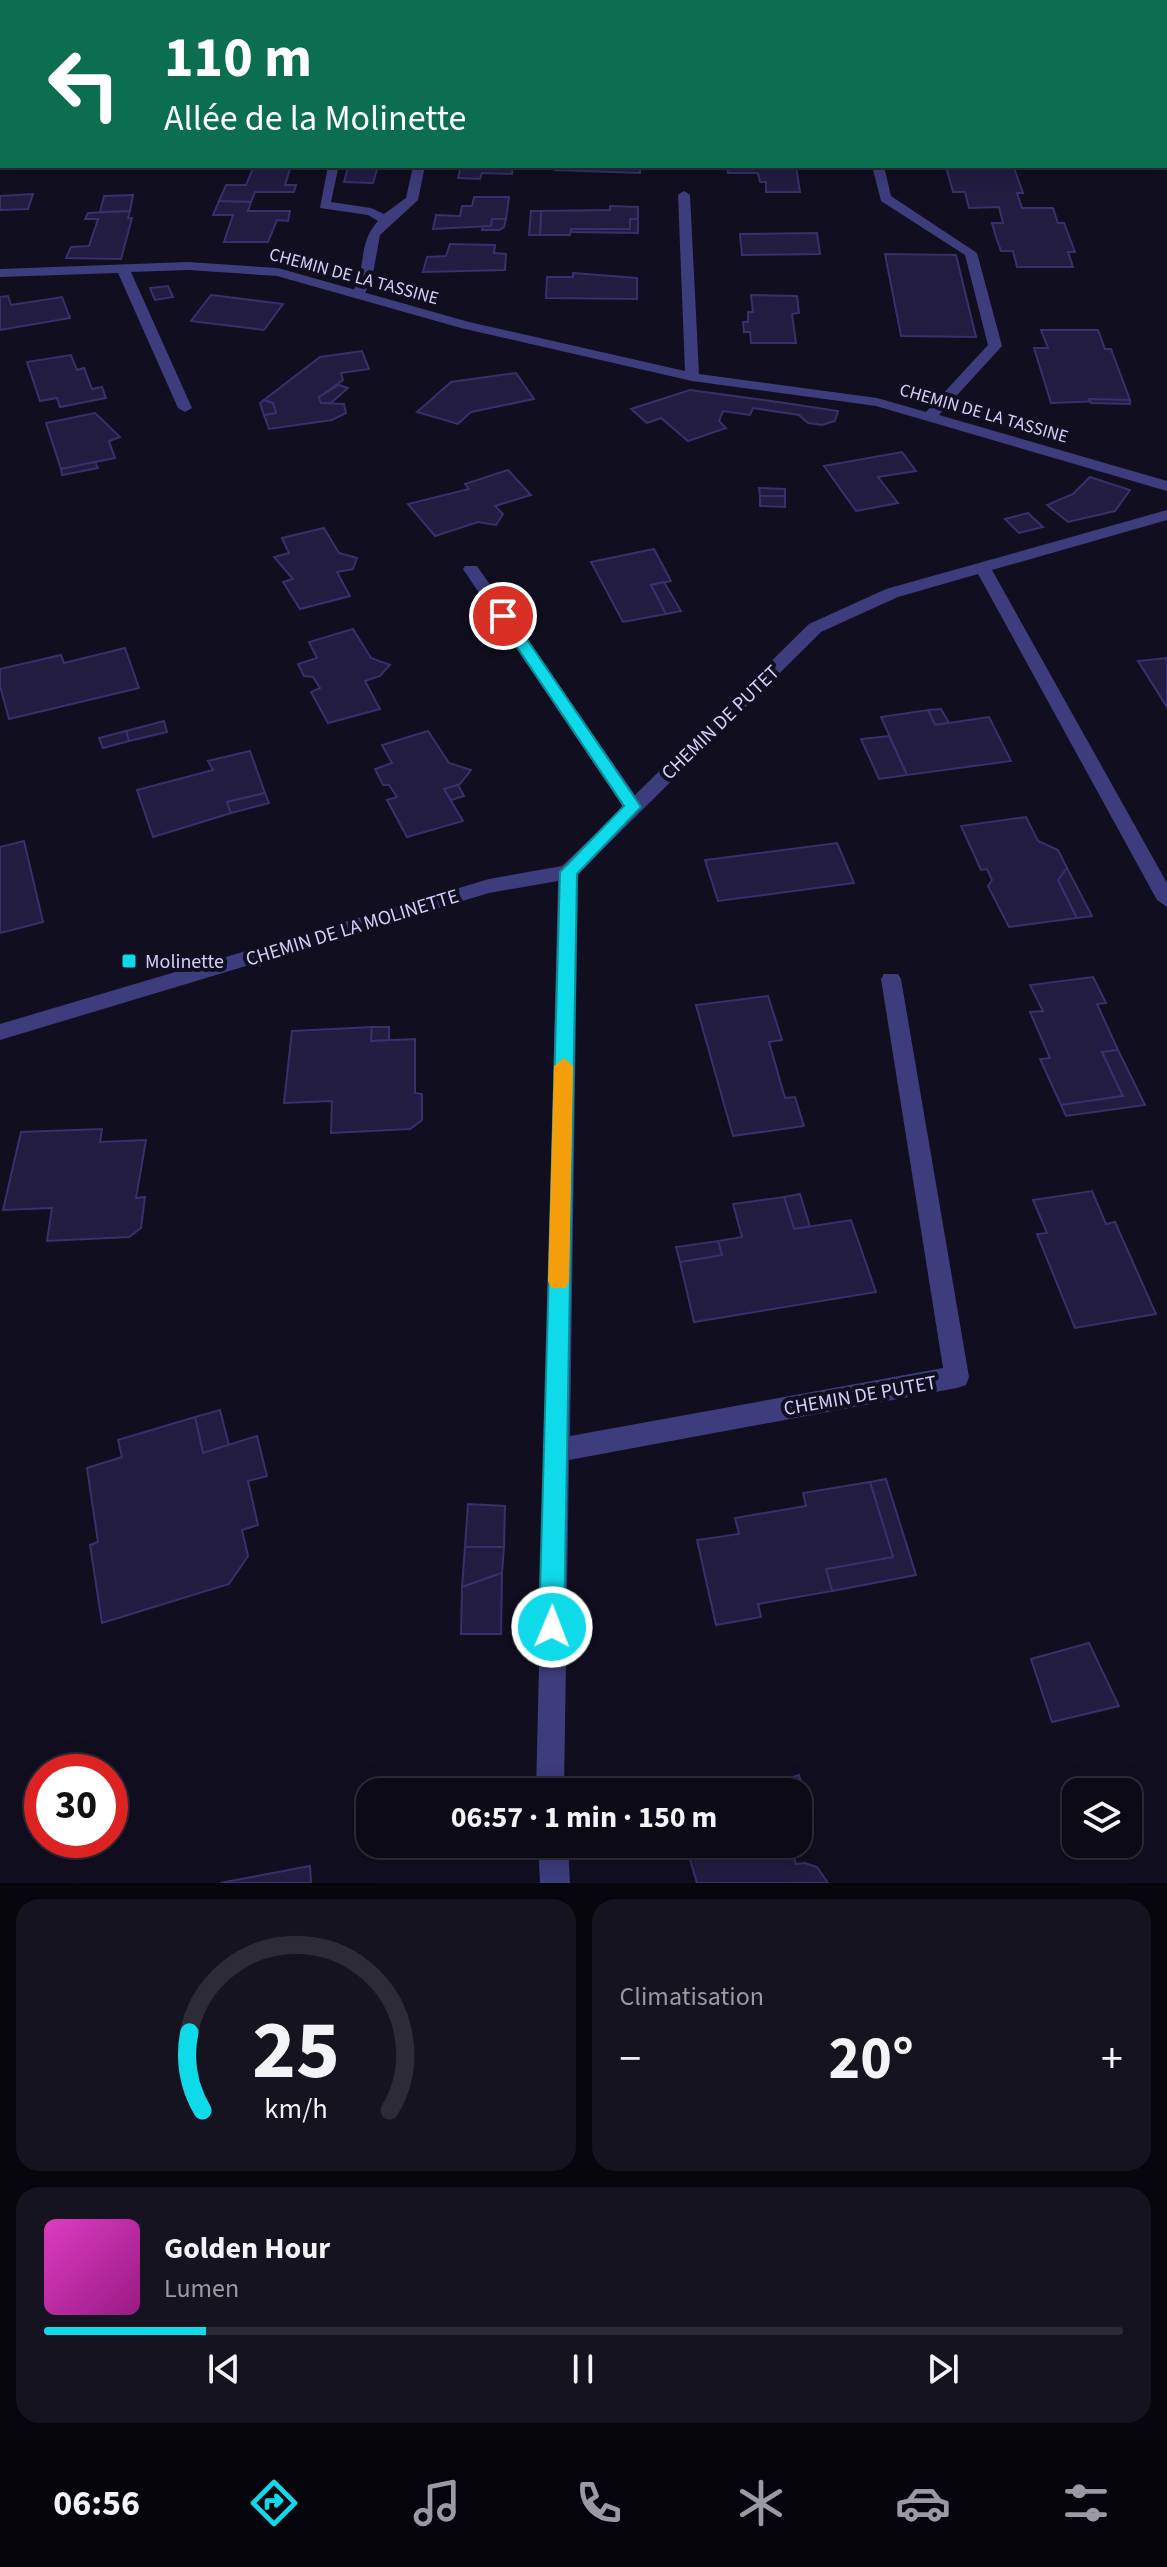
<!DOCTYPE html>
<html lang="fr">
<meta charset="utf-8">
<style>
:root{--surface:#0d0a18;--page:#161321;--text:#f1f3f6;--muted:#9a9aa2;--line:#2d2b37;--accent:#0fdaea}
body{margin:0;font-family:"Source Sans 3",sans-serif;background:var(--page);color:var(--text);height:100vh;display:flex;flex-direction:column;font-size:30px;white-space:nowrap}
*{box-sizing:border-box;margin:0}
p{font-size:26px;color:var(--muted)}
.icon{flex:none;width:44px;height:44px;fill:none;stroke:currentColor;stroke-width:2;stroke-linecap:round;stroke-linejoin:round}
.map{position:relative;height:1883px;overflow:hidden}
.panel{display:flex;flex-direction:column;gap:16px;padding:16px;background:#07060d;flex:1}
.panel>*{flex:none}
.hud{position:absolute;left:0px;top:0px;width:1168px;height:168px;box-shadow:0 4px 20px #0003,0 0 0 2px var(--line);background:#0b6e4f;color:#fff;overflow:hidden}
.controls{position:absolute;left:1062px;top:1778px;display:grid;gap:16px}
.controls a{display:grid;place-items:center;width:80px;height:80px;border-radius:16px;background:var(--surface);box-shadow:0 4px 20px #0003,0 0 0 2px var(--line);font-size:40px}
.speed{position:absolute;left:24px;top:1754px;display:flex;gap:16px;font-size:40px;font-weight:700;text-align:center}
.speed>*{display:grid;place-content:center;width:104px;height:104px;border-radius:50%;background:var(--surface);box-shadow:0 4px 20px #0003,0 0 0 2px var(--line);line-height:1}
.speed .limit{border:12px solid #d22;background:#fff;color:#111}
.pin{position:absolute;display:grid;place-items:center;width:68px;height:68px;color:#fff;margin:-34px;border:4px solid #fff;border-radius:50%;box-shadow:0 2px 8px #0007}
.me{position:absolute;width:88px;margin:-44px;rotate:1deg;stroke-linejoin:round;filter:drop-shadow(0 0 6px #0008)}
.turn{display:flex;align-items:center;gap:28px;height:168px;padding:0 32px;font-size:36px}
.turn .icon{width:104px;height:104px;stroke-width:2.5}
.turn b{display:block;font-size:56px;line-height:68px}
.big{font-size:60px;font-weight:700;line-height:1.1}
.panel .tile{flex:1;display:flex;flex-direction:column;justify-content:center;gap:12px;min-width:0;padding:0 28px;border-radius:24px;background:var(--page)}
.panel .dial{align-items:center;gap:0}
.dial svg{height:208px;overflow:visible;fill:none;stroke:var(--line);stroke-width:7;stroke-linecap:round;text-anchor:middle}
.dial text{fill:var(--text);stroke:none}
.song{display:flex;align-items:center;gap:24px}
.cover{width:96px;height:96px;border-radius:12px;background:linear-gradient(135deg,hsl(310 70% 55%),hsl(310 70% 35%))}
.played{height:8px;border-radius:4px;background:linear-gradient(90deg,var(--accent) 15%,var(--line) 15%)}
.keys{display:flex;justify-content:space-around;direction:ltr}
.heat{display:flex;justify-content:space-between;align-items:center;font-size:44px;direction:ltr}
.panel .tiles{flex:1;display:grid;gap:16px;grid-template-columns:1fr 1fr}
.tile:last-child{grid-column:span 2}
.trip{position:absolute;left:356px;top:1778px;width:456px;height:80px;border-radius:24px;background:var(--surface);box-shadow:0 4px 20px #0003,0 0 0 2px var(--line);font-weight:700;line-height:80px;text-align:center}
.menu{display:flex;height:128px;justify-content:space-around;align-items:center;background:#05040a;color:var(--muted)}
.menu .icon{width:56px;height:56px}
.menu .current{color:var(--accent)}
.menu b{font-size:36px;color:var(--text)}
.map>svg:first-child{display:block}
.building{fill:#221c40;stroke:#392f6a;stroke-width:2}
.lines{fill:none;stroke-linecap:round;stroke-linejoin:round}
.service{fill:#3d3c7c;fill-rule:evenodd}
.minor{fill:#3d3c7c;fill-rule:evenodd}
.route{fill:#0fdaea;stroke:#0a8e98;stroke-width:2}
.slow{fill:#f59e0b}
.poi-dot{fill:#0fdaea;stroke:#110e20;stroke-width:3}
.labels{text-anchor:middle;stroke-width:8;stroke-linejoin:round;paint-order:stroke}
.far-street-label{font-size:18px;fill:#d4d0fc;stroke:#110e20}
.street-label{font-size:20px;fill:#d4d0fc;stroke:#110e20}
.poi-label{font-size:20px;fill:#d4d0fc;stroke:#110e20;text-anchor:start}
</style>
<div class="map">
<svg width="1167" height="1883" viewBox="0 0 1167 1883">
<rect width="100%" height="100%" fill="#110e20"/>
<g class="building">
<polygon points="254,166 291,166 285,185 296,185 294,192 255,192 251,202 219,201 226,185 246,185"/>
<polygon points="330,166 378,166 373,183 344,182 348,167"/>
<polygon points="461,166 513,166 512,174 482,173 480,179 458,178"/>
<polygon points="555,166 640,166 640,173 555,170"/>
<polygon points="727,166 796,166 800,192 766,192 766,182 760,182 758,173 728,173"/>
<polygon points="1008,166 1014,168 1023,193 1017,193 1022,208 1053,208 1058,223 1064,223 1075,252 1068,252 1073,267 1017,267 1013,251 1001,251 996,237 992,223 1003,223 999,207 969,208 965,192 953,192 946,167"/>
<polygon points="33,194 28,209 0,210 0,196"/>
<polygon points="133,195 130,211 100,212 104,196"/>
<polygon points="474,197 509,197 506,219 492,219 491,226 433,229 436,215 460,216 462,206 472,206"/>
<polygon points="219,201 251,202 248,211 290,211 288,221 277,220 268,242 224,242 233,215 213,215"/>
<polygon points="610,206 638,207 638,219 630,219 630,229 571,229 570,235 540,235 541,211 610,210"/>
<polygon points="130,211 128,218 132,218 121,259 66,258 71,247 89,246 98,219 85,219 88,213"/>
<polygon points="531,211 541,211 540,235 529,235"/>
<polygon points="492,219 506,219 504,227 499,230 482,230 483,226 491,226"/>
<polygon points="630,219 638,219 638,233 571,232 571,229 630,229"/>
<polygon points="817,233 820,254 742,255 740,234"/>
<polygon points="450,244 495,245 494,253 506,254 505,270 423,272 427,257 446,256"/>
<polygon points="885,254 956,255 976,337 901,336"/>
<polygon points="573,273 637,278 637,299 546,298 547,277 573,277"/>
<polygon points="168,286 173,297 155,300 150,288"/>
<polygon points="211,295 283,304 264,330 191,321"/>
<polygon points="751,295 797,296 799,313 792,314 796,343 751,343 750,332 744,332 743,322 748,322 748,312 753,312"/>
<polygon points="8,296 11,305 62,297 70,318 0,330 0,297"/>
<polygon points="1041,330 1098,330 1105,349 1111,349 1130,400 1051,403 1034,348 1048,348"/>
<polygon points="362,351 369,369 341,373 343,380 319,397 321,403 344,404 346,413 332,420 269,429 264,415 276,413 273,403 264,400 320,357"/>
<polygon points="71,355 77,370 84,368 92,389 102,387 106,398 60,407 57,398 40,401 27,362"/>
<polygon points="516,373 534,399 471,412 458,424 417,412 451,382"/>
<polygon points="339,385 348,388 331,403 321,403 319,397"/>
<polygon points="690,390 785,403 838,411 835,421 822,425 808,423 799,415 753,408 750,415 723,411 719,421 726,428 688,441 661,418 647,423 631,409"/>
<polygon points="1089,399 1130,400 1130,404 1091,403"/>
<polygon points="264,400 273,403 276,413 264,415 260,403"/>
<polygon points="95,413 120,437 109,441 115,458 61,469 46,423"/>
<polygon points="902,452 916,471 878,477 898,503 856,511 824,466"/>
<polygon points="95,462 98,468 62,475 61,469"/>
<polygon points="508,470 531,495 495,506 503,514 496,525 478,522 435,536 408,504 469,489 465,484"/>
<polygon points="1090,477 1130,490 1115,511 1068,522 1047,505 1073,494"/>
<polygon points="759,488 785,489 785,496 760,496"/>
<polygon points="760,496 785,496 785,507 760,506"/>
<polygon points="1028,513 1043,527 1019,533 1005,519"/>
<polygon points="324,528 339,553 357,558 353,569 337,572 350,596 300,609 283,582 293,579 274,557 289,553 282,538"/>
<polygon points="654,549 671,581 651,585 666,614 623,622 591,562"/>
<polygon points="664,582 681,611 666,614 651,585"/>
<polygon points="353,629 371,658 390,665 380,676 365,681 380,709 328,723 311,692 320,688 313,677 304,676 298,664 317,658 309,642"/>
<polygon points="125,648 139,688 9,719 0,686 0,669 61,655 64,663"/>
<polygon points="1167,658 1167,707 1138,661"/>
<polygon points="941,709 949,723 935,725 928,710"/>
<polygon points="928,710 935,725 989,717 1011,761 907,775 881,717"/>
<polygon points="164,721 167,732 129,741 126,731"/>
<polygon points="126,731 129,741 103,748 99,738"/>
<polygon points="428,731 449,763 471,770 460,784 444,789 463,821 407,837 387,800 397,797 389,785 383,785 375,769 392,763 382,745"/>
<polygon points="889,736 907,775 879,779 861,739"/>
<polygon points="250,751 265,793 227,802 231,813 153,837 137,790 213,770 208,761"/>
<polygon points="458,785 464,796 451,800 444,789"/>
<polygon points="265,793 269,803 231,813 227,802"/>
<polygon points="1026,817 1038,841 1058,850 1067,868 1058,880 1077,918 1009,927 988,886 992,880 987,869 981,870 961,826"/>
<polygon points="24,841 43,922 0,933 0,847"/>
<polygon points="837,843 854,883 718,901 705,860"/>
<polygon points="1067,868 1092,916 1077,918 1058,880"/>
<polygon points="1093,977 1106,1003 1097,1004 1118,1050 1102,1052 1123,1096 1061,1105 1040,1059 1050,1058 1030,1012 1043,1011 1030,985"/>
<polygon points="768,996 782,1040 769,1042 785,1098 795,1097 804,1126 733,1136 696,1005"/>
<polygon points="372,1027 371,1041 415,1039 415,1093 422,1094 422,1120 410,1129 331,1133 332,1101 284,1103 292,1031"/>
<polygon points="372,1027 389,1027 389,1040 371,1041"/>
<polygon points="1118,1050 1145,1105 1066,1116 1061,1105 1123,1096 1102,1052"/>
<polygon points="102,1129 100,1142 146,1140 136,1198 145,1197 141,1228 129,1237 47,1241 52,1208 3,1210 21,1132"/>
<polygon points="1092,1191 1106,1224 1115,1222 1156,1314 1075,1328 1037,1234 1047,1233 1033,1200"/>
<polygon points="800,1194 810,1227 794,1229 784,1197"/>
<polygon points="784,1197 794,1229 851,1220 876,1292 694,1322 680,1262 722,1255 718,1241 742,1237 733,1204"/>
<polygon points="718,1241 722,1255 680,1262 676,1247"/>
<polygon points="220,1410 229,1445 203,1453 195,1417"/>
<polygon points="195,1417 203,1453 257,1436 267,1476 248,1481 258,1525 242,1530 248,1556 229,1584 102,1623 90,1545 98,1542 87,1468 122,1457 118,1440"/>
<polygon points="886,1479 916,1575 832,1591 826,1569 893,1557 870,1482"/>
<polygon points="870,1482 893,1557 826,1569 832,1591 758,1604 761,1617 716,1625 697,1540 739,1534 735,1518 806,1506 803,1493"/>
<polygon points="468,1504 505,1506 504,1547 465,1547"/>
<polygon points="465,1547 504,1547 502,1573 462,1587"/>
<polygon points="502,1573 501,1634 461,1634 462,1587"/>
<polygon points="1089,1643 1119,1706 1052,1722 1031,1659"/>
<polygon points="799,1775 813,1821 798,1826 798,1792 744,1792"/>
<polygon points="699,1844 790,1844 796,1864 805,1863 817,1867 828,1883 697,1883 689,1856 701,1852"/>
<polygon points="310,1866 311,1883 220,1883"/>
</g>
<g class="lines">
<path class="service" d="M328 166 338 169 331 202 371 208 384 214 406 198 413 166H425L418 200 380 235 372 279 363 297 351 294C368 270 356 245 378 221L368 215 320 208Z"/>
<g class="minor">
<polygon points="872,166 884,166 891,196 977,253 1002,346 939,415 1167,481 1167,491 876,406 692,381 461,328 277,276 188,270 131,272 192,408 185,412 178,408 118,273 0,277 0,269 188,262 278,268 469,322 685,371 678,195 684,191 690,195 699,374 877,398 926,412 988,345 965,255 881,201"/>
<polygon points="1167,510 1167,520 992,570 1167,883 1167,907 1157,900 978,574 898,597 821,632 578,874 570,1436 943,1368 881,979 884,974 898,974 901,979 969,1377 966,1385 957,1388 569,1460 564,1792 536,1792 558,881 489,893 0,1040 0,1024 489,879 562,866 623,807 463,569 465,566 477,566 635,795 809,624 886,589"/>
<polygon points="538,1844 568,1844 570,1883 540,1883"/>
</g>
</g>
<polygon class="route" points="498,613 509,613 641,807 577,874 564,1627 560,1636 552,1640 543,1636 539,1627 560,872 624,806 496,616"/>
<polygon class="slow" points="564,1058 573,1066 569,1281 566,1288 551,1288 548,1281 554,1066"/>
<rect class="poi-dot" x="121" y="953" width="16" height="16" rx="4"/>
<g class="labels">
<g class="far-street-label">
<text transform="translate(354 276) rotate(15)" y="6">CHEMIN DE LA TASSINE</text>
<text transform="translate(984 413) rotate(16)" y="6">CHEMIN DE LA TASSINE</text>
</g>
<g class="street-label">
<text transform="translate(720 722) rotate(-44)" y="7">CHEMIN DE PUTET</text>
<text transform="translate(352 927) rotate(-17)" y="7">CHEMIN DE LA MOLINETTE</text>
<text transform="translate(860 1395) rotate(-10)" y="7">CHEMIN DE PUTET</text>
</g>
<g class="poi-label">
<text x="145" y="968">Molinette</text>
</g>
</g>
</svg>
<div class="controls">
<a><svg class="icon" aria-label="layers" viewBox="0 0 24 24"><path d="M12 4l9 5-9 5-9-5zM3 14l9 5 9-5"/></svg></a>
</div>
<div class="speed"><div class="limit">30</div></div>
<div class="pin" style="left:503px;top:616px;background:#d93025"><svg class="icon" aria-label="arrive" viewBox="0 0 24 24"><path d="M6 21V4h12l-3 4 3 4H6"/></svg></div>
<svg class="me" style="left:552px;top:1627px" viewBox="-20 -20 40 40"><circle r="17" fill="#0fdaea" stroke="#fff" stroke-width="3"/><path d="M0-11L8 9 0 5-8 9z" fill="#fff"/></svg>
<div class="trip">06:57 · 1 min · 150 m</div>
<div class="hud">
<div class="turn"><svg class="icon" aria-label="left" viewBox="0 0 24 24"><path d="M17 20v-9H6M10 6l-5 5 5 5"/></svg><div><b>110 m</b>Allée de la Molinette</div></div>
</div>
</div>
<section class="panel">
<div class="tiles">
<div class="tile dial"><svg viewBox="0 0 100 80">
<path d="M14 69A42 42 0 1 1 86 69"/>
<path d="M14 69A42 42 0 0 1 9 39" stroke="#0fdaea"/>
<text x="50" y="56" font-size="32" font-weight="700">25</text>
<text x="50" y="72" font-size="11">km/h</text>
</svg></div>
<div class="tile"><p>Climatisation</p>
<div class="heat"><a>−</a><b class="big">20°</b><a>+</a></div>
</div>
<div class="tile">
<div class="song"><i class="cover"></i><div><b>Golden Hour</b><p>Lumen</p></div></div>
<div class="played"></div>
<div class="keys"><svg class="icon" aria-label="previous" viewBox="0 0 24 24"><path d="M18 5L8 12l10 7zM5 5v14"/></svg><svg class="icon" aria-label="pause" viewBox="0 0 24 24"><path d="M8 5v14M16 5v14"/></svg><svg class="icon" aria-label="next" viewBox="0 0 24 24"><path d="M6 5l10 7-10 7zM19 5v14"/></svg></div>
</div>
</div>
</section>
<nav class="menu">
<b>06:56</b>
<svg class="icon current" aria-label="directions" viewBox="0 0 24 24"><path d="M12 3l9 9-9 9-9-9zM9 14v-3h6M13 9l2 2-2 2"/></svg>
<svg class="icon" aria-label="music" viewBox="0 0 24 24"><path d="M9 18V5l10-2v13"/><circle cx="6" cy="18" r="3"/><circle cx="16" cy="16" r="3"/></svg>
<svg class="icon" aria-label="phone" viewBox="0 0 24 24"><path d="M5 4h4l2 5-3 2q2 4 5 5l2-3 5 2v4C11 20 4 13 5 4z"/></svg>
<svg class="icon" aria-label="climate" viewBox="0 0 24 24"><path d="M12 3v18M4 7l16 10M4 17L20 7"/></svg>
<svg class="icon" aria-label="car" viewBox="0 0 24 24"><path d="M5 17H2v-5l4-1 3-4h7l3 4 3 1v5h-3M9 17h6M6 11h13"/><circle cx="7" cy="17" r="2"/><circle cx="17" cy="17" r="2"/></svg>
<svg class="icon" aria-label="filters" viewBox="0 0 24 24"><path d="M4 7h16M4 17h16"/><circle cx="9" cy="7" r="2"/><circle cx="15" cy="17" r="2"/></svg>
</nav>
